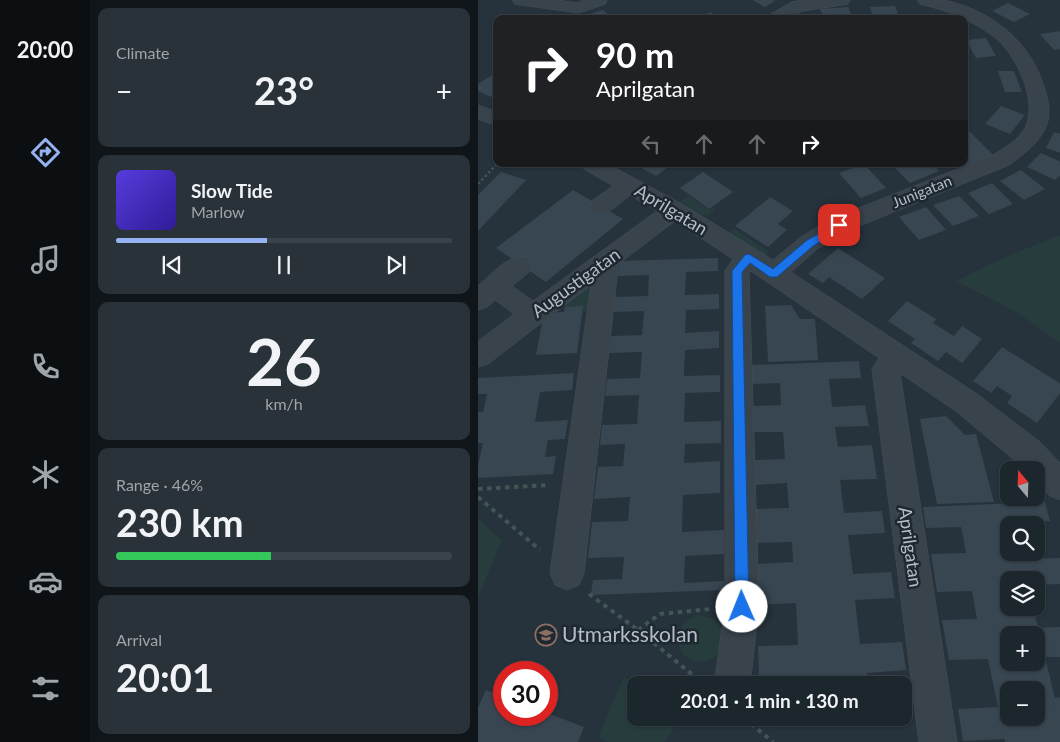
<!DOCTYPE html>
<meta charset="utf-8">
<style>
:root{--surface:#1c262d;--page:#293239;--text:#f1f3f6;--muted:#a0a5aa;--line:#3a4349;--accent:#95b2f1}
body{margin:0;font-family:Lato,sans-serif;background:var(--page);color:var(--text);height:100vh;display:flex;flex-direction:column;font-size:19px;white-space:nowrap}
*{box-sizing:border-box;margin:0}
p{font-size:16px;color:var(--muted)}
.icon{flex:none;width:28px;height:28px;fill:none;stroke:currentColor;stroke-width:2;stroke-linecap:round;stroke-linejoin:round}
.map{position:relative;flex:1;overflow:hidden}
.sheet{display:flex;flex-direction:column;gap:8px;padding:8px;background:#0f1519;width:388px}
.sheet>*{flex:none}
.hud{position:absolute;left:15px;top:15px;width:475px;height:152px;border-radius:10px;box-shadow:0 1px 4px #0004,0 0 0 1px var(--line);background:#202124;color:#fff;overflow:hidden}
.needle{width:32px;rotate:341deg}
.tools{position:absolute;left:522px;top:461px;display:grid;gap:10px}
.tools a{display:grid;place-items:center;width:45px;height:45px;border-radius:10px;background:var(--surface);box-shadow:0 1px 4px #0004,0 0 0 1px var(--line);font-size:25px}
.speed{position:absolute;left:15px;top:661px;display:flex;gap:10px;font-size:25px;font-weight:700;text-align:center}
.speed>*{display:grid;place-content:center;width:65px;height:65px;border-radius:50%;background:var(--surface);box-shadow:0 1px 4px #0004,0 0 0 1px var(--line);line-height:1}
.speed .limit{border:8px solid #d22;background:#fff;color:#111}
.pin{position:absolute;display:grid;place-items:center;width:42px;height:42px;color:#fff;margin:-21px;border-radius:10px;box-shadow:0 2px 8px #0006}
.me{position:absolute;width:55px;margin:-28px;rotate:359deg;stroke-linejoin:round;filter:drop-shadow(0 0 4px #0008)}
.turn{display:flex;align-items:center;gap:18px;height:105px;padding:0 20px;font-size:22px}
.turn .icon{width:65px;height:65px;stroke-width:2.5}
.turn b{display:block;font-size:35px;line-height:42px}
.lanes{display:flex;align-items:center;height:48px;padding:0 20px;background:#0003;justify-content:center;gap:25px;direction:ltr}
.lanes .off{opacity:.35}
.big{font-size:38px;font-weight:700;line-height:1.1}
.sheet .card{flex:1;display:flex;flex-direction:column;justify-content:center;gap:8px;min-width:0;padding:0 18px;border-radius:10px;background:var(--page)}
.sheet .dial{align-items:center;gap:0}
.dial b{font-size:65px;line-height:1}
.song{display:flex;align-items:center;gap:15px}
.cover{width:60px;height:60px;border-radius:8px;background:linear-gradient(135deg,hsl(250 70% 55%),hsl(250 70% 35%))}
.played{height:5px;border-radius:2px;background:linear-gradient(90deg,var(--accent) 45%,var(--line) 45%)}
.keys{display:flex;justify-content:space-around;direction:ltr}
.heat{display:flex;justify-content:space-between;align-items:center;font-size:28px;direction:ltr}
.charge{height:8px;border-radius:4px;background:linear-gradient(90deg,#34c759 46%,var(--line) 0)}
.trip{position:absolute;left:149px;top:676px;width:285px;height:50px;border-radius:10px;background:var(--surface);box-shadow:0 1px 4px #0004,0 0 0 1px var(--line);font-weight:700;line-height:50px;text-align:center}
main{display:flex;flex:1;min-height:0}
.menu{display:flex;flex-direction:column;width:90px;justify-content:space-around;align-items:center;background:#0b0f12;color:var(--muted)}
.menu .icon{width:35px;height:35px}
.menu .active{color:var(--accent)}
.menu b{font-size:22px;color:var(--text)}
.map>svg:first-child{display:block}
.green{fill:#273d3d}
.building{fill:#384652;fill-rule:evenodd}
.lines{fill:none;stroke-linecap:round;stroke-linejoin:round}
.minor-casing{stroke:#454f58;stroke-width:1}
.path-far1{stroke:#405554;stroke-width:2.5;stroke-dasharray:2.5 2.5;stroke-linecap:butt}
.path{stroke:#405554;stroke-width:4;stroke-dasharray:4.5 4.5;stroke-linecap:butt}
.minor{fill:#39434c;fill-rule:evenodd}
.route{fill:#1a73e8;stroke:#114b97}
.labels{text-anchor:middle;stroke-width:5;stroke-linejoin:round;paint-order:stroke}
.far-street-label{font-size:15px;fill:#b5bec7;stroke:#1e2831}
.street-label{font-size:18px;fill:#b5bec7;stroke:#1e2831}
.near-poi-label{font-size:21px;fill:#b5bec7;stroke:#1e2831;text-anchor:start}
</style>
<main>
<nav class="menu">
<b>20:00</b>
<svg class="icon active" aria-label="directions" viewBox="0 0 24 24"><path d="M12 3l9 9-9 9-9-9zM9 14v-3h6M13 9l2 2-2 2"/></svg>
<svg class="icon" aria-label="music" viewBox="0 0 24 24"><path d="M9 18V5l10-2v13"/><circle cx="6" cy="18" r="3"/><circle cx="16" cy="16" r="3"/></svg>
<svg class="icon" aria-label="phone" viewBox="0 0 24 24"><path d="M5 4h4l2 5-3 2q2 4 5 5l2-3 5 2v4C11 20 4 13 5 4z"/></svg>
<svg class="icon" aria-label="climate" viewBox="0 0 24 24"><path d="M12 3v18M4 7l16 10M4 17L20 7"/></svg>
<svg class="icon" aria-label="car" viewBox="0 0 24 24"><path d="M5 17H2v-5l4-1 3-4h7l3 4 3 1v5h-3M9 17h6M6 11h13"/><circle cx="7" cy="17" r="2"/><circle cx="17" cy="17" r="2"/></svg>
<svg class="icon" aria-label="filters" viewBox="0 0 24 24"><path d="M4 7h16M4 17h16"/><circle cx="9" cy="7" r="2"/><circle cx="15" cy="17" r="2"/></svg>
</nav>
<section class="sheet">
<div class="card"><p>Climate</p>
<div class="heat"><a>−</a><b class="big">23°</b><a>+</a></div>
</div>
<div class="card">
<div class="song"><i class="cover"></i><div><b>Slow Tide</b><p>Marlow</p></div></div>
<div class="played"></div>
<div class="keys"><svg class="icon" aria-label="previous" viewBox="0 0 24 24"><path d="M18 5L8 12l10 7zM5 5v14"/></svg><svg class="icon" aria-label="pause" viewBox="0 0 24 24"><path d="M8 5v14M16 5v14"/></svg><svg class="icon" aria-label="next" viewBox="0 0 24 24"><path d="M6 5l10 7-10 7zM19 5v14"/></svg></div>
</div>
<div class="card dial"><b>26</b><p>km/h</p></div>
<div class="card"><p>Range · 46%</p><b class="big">230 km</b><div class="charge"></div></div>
<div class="card"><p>Arrival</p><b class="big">20:01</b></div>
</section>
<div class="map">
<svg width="583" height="742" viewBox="0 0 583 742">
<rect width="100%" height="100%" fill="#26323c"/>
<g class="green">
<polygon points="211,196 231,210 235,208 237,209 231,216 223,215 202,201"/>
<polygon points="257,229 293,253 283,255 250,233"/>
<polygon points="582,235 582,343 535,310 478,281 520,260"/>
<polygon points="117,282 114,311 105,312 105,306 87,307 89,298"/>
<polygon points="0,519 24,540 0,597"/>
<circle cx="223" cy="639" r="23"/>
<polygon points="146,677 160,685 158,685 158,718 198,718 201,720 187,742 131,742 120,737"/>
</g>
<g class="building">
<polygon points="274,0 295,0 297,1 287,7"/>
<polygon points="530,3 552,14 536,22 514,11"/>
<polygon points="417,6 422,19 396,19 392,7"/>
<polygon points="370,7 375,19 346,19 342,9"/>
<polygon points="125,10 130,15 118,19 111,19 108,15"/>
<polygon points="232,12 247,19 222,19"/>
<polygon points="583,31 583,49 576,50 562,34"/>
<polygon points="508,38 518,56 498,58 488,40"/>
<polygon points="520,71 536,71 544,92 527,92"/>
<polygon points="19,72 19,94 13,97 0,91 0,84"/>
<polygon points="523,106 547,115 532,134 507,124"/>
<polygon points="491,131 516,156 484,166 481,164 486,164 486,132"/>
<polygon points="576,132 583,134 583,153 568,148"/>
<polygon points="563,153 583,162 583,175 577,180 549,167"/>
<polygon points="156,164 194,164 178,176"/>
<polygon points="386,164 408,188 383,198 361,173"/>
<polygon points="413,164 454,164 461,171 432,183"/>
<polygon points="543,170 567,189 546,200 522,181"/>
<polygon points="23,172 48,180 0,231 0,195"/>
<polygon points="225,172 255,192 231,209 202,188"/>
<polygon points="514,183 535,204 511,214 490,193"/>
<polygon points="95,190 145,219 68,282 18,248"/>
<polygon points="481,196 501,216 475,226 455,205"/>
<polygon points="292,197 315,211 300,224 309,230 290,247 257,226"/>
<polygon points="448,207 468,230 441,240 421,217"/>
<polygon points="360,248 407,278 384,299 351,277 345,283 330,274"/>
<polygon points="240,258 240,271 208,272 207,295 241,294 241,309 208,310 207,333 241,331 241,348 207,350 206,376 242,375 242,392 207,393 206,422 243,421 243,443 207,444 206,463 242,461 242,493 205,495 204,532 246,530 246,554 207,556 206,583 246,581 246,590 113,595 115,580 144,579 146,557 110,558 114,522 150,521 152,497 116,499 120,467 145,466 147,444 122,445 124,425 159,424 161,395 127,396 129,379 162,378 164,352 131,353 133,336 164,335 166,311 135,312 137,297 170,296 171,275 140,276 141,261"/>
<polygon points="429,301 458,319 455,323 476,336 484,326 504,339 484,363 468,352 460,361 433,343 437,339 410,321"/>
<polygon points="313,305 322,319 337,319 340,360 290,362 287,306"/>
<polygon points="105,306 99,353 58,355 66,313 86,312 87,307"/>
<polygon points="524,347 583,384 583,392 559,423 529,403 534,396 519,386 513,393 495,381"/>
<polygon points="381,361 383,378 351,379 354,407 387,405 391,426 357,427 360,447 394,445 399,479 362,480 366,513 404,511 407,533 370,535 375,574 413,572 417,598 377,600 382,644 424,642 428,670 389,673 390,685 325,685 325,678 281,680 280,646 320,645 318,603 279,605 278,564 315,562 314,542 278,543 277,509 311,508 309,483 276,485 276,460 307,459 305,432 275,432 275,406 303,405 302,383 274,384 274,365"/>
<polygon points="96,373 94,390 62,392 57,422 90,420 87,439 70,440 67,457 78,456 75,474 0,478 0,466 5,443 0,443 0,412 5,412 9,394 0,394 0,378"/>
<polygon points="468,416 487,435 498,434 516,502 459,504 442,419"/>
<path d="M567 502 572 521 534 522 535 525H531V552H542L543 559 583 558V584L559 585V580H531V608H555L560 628 583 627V657H567L577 698 583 697V742H527V739L485 741 480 709 520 707 510 659 471 660 464 620 499 619 494 591 459 592 453 554 488 553 483 527 448 528 445 507ZM531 635H559V662H531ZM531 690H559V718H531Z"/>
<polygon points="8,690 26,697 26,715 69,715 69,713 106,727 100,742 0,742 0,708"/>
<polygon points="327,718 393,718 393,724 327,723"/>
</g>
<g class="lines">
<g class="minor-casing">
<g id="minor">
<polygon points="35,0 80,0 99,3 106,0 129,0 127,4 101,13 43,5 37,4"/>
<polygon points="327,0 372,0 370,4 364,5 324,11 310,19 288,19 291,15 314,2"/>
<path d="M440 0C449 0 461 0 470 1 516 12 554 43 567 90 571 102 573 115 568 127 560 144 545 155 531 165L369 231 339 249 313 272 499 394 562 442 583 464V500L572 496 559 482V470H548L479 412 422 373 479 742H441L394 369 401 358 273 271 271 273 281 607 272 685H236L247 607V271L255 259 197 221 139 265 140 268 106 573 101 585 89 590 77 585 72 573 113 285 10 364 0 367V341L36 314 17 300 9 307 0 310V286C14 274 31 252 51 258L54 265 51 272 34 286 55 301 179 211 152 195C140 205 131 216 115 212L112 206 115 200 135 186 106 169 103 164H130L204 204 295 260 323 237 353 219 515 155C526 148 541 140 547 128 561 101 537 52 515 36 494 20 468 10 442 4Z"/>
<polygon points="0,105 19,112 19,126 0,119"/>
</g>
</g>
<polyline class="path-far1" points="0,184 19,164"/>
<g class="path">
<polyline points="0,489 72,485"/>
<polyline points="0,497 62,550"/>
<polyline points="111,594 160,630 222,681"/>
<polyline points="160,630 182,614 233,609"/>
<polyline points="266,718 295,742"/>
</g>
<use href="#minor" class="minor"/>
</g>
<polygon class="route" points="361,222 366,225 365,228 335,246 299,277 292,277 272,263 264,272 271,607 269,612 264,614 259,612 257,607 254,271 267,255 271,254 295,269 328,241"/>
<defs>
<g id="school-ring" transform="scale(1.125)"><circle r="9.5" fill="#1e2831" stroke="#8d6e63" stroke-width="1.5"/><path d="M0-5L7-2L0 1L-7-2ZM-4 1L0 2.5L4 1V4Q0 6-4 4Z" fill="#8d6e63"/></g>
</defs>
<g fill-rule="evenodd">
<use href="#school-ring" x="68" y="635"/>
</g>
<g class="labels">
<g class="far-street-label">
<text transform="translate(444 192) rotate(-22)" y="5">Junigatan</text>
</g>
<g class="street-label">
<text transform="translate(193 210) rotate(31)" y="6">Aprilgatan</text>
<text transform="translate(98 283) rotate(-36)" y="6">Augustigatan</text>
<text transform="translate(432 547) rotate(82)" y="6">Aprilgatan</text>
</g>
<g class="near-poi-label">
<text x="84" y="642">Utmarksskolan</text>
</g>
</g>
</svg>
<div class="tools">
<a><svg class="needle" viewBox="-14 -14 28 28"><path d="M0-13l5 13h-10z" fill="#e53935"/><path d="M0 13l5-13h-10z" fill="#a0a5aa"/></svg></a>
<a><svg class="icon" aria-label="search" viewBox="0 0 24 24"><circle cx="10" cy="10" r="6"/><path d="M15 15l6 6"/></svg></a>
<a><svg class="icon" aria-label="layers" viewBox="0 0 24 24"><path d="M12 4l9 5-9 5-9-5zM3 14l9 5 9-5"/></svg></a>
<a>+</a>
<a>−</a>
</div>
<div class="speed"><div class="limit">30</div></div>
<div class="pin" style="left:361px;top:225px;background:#d93025"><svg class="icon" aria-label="arrive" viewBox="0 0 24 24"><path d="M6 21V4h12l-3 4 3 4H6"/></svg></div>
<svg class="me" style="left:264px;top:607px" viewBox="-20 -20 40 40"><circle r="19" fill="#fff"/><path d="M0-13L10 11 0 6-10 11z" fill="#1a73e8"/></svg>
<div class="trip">20:01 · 1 min · 130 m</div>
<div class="hud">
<div class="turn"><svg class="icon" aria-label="right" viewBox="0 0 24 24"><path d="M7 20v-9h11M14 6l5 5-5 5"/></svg><div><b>90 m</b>Aprilgatan</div></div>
<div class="lanes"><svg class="icon off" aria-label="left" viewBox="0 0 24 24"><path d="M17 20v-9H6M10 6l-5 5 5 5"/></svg><svg class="icon off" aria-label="ahead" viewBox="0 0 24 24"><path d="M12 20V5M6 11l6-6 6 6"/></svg><svg class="icon off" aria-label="ahead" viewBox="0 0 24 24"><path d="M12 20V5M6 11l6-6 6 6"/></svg><svg class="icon" aria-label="right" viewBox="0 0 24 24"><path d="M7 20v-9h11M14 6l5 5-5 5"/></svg></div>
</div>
</div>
</main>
